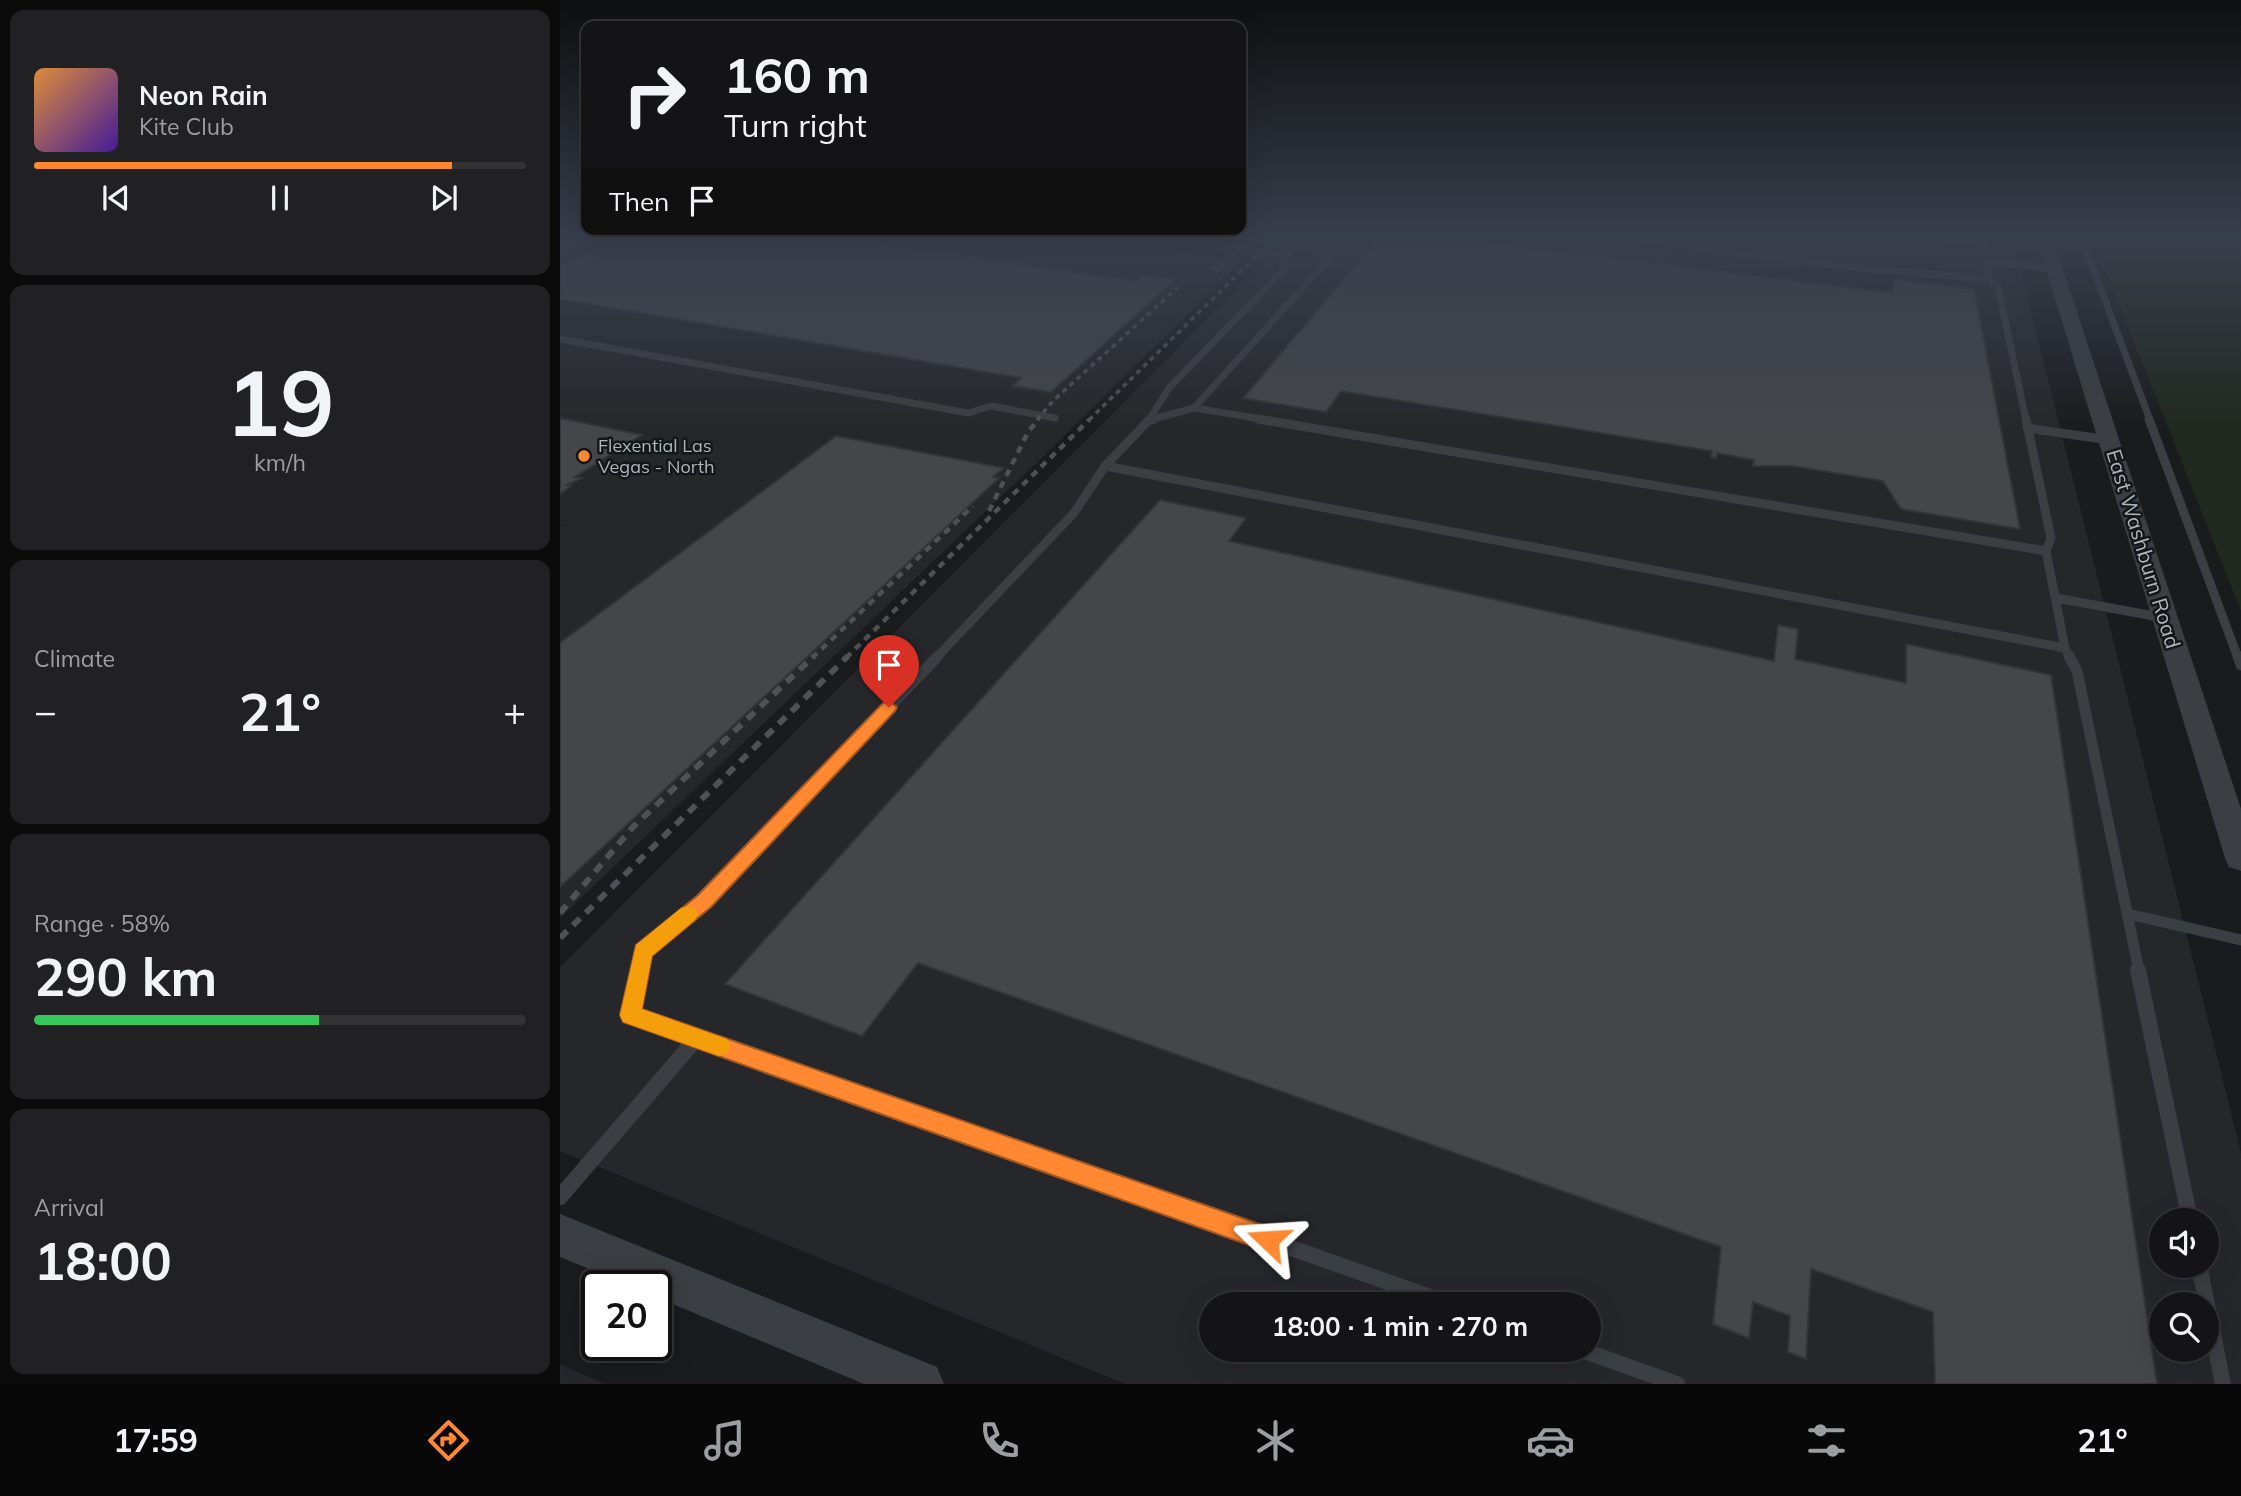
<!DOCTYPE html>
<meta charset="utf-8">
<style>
:root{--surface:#141416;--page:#212123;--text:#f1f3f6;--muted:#9d9ea1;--line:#333335;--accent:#ff8830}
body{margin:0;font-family:Mulish,sans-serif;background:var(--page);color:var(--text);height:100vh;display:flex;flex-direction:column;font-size:26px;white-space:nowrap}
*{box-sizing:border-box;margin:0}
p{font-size:23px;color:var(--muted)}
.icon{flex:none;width:38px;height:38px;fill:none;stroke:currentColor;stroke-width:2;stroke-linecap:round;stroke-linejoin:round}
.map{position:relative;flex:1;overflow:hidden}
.panel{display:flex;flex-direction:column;gap:10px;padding:10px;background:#0b0b0c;width:560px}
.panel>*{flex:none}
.banner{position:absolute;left:21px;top:21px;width:665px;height:214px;border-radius:14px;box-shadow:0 7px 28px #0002,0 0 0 2px var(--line);background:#141416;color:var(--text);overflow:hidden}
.tools{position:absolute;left:1589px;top:1208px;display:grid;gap:14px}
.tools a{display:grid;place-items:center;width:70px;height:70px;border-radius:50%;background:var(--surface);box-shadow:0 7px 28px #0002,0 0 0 2px var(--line);font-size:35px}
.speed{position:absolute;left:21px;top:1270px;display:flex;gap:14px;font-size:35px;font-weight:700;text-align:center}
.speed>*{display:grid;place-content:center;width:91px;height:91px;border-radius:50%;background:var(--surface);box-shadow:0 7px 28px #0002,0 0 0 2px var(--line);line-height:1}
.speed .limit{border:4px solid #111;border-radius:10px;background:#fff;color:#111}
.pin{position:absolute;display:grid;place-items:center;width:60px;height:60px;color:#fff;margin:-72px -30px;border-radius:50% 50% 50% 0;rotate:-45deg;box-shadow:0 0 7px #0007}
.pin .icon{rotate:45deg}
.me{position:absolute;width:77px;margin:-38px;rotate:290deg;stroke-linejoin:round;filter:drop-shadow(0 0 5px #0008)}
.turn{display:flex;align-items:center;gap:24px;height:147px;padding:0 28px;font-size:32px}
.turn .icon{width:91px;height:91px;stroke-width:2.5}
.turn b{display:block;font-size:49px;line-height:60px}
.then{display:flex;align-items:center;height:66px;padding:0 28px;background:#0003;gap:14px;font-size:26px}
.big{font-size:52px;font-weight:700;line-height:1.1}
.panel .widget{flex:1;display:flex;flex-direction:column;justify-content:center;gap:10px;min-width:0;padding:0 24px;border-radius:14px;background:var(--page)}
.panel .dial{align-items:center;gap:0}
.dial b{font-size:91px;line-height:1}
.song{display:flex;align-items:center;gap:21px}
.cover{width:84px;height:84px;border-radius:10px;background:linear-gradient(135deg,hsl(30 70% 55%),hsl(260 70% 35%))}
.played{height:7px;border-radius:4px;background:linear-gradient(90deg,var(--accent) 85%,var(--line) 85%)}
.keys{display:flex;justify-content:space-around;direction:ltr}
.heat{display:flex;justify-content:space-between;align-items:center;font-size:38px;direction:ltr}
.charge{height:10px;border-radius:5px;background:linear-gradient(90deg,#34c759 58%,var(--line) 0)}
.trip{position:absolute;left:639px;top:1292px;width:402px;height:70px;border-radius:35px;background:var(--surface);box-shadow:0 7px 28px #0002,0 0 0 2px var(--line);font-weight:700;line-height:70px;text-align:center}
.tabs{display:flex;height:112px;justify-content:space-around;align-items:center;background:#080809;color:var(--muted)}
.tabs .icon{width:49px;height:49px}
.tabs .current{color:var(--accent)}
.tabs b{font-size:32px;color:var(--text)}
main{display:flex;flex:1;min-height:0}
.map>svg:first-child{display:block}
.built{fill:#26272a;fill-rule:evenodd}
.green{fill:#20281f}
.building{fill:#44464a;stroke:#343539;stroke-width:2}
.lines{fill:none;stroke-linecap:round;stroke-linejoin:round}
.service-far3{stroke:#3b3e42;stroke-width:7}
.service-far2{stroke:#3b3e42;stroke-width:9}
.service-far1{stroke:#3b3e42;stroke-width:11}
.service{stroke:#3b3e42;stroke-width:16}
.minor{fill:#3b3e42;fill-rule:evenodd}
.tertiary{fill:#3b3e42;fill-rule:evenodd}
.rail-far2{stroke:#4e5257;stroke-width:3.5;stroke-dasharray:5 4.5;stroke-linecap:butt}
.rail-far1{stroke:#4e5257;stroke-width:4.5;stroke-dasharray:7 6;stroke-linecap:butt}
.rail{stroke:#4e5257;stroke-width:6;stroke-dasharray:10 8;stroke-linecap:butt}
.route{fill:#ff8830;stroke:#a6581f;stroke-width:2}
.slow{fill:#f59e0b}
.poi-dot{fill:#ff8830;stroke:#151618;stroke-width:2.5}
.labels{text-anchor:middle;stroke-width:5;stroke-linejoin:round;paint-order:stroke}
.far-poi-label{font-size:18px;fill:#acb5bd;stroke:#151618;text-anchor:start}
.street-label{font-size:21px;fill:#acb5bd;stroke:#151618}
</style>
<main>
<section class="panel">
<div class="widget">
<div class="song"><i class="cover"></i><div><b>Neon Rain</b><p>Kite Club</p></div></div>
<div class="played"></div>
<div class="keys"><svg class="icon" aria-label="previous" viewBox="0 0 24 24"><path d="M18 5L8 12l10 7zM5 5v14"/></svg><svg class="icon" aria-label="pause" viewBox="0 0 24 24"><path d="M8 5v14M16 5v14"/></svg><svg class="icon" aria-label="next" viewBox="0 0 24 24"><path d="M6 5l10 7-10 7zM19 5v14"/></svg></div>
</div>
<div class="widget dial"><b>19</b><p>km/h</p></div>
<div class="widget"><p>Climate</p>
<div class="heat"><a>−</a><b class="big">21°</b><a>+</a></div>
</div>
<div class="widget"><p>Range · 58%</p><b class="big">290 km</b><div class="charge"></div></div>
<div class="widget"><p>Arrival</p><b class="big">18:00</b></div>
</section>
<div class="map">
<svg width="1681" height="1384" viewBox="0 0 1681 1384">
<rect width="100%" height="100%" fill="#1a1b1d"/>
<g class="built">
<polygon points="10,239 544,239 684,258 492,448 0,918 0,527 8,522 0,526 0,244"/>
<path d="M763 239H1453L1681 1153V1384H565L0 1151V967L705 261 746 257 762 249ZM1601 1220H1647V1265H1601ZM651 1304H1029V1349H651ZM1601 1304H1647V1349H1601Z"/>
<polygon points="0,1364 44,1384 0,1384"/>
</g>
<polygon class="green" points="1533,239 1681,239 1681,611"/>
<g class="building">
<polygon points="56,239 289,239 576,281 584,275 615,280 491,392 452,386 461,378 0,299 0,265"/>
<polygon points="818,239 902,239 1333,293 1333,279 1414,289 1460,529 1341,509 1323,481 1233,466 1193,466 1194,460 1157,453 1156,458 1151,457 1152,451 781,391 766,412 683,398"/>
<polygon points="0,418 82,435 15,477 22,478 7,485 11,486 0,494"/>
<polygon points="276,436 444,468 433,477 439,478 0,887 0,643"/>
<polygon points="600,500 686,518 669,541 1214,661 1218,625 1238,629 1235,659 1346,683 1346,644 1491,675 1597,1384 1375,1384 1373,1312 1251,1269 1246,1359 1228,1352 1230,1316 1193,1302 1189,1338 1153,1324 1161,1247 358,963 302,1036 165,984"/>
</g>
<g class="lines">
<g class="service-far3">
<polyline points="1071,239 1286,267 1429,279"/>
<polyline points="1374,239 1423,244"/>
<polyline points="1425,239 1423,244 1429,279 1438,287 1466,420"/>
<polyline points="1522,239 1590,420"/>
<polyline points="485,241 487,239"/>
<polyline points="1427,261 1494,269"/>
<polyline points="656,270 678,250"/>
<polyline points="0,339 408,413 431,406 495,418"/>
<polyline points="634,408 708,420"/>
<polyline points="589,420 609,388 727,266 723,255"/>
<polyline points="589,420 634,408 787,239"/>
</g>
<g class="service-far2">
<polyline points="698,419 1486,551"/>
<polyline points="1466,419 1491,538 1486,551 1505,648 1510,658"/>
<polyline points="1589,419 1678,658"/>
<polyline points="589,420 594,419"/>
<polyline points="1467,428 1549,440"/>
<polyline points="545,466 1505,648"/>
<polyline points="1496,598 1605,618"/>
<polyline points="376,658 514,513 545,466 590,419"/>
</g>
<g class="service-far1">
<polyline points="1509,656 1517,671 1579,971"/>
<polyline points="1678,656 1681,665"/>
<polyline points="1568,914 1681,940"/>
<polyline points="79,971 83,951 144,902 378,656"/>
</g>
<g class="service">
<polyline points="79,970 71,1015 890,1304"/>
<polyline points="1578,970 1630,1220"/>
<polyline points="0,1197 137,1038"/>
<polyline points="1639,1265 1663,1384"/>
<polyline points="1019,1349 1117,1384"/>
</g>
<polygon class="minor" points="593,239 632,239 720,251 731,239 744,239 728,258 723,259 599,243"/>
<g class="tertiary">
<polygon points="1477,239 1493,239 1681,809 1681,871 1669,867 1665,858"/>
<polygon points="0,1214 377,1367 384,1384 304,1384 96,1297 96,1286 71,1286 0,1257"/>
</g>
<g class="rail-far2">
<polyline points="477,420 493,401 618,287"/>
<polyline points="529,420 714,239"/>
</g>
<g class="rail-far1">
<polyline points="429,511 468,432 479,419"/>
<polyline points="252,658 413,506"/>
<polyline points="286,658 530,419"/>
</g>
<g class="rail">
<polyline points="0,913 73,827 254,656"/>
<polyline points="0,938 288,656"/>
</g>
</g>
<linearGradient id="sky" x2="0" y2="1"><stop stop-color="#0e0f10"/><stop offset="0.55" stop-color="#383f4c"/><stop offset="1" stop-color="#383f4c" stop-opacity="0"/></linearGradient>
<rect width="1681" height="433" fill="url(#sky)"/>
<polygon class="route" points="329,701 337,707 335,711 151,907 92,956 82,1009 708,1227 717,1231 720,1240 717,1248 708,1252 63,1022 60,1015 76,945 137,896 323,703"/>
<polygon class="slow" points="128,906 135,908 138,914 135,920 92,956 82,1009 167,1039 170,1046 167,1053 159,1056 63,1022 60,1015 76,945 121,908"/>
<circle class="poi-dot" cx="24" cy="456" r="7"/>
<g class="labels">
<g class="far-poi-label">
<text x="38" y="452">Flexential Las<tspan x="38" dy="21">Vegas - North</tspan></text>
</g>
<g class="street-label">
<text transform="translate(1583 549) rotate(73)" y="7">East Washburn Road</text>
</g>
</g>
</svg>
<div class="tools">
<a><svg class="icon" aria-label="sound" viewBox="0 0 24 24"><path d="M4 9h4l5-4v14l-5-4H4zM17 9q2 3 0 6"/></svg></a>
<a><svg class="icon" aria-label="search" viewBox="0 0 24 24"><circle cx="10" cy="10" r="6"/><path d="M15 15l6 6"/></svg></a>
</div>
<div class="speed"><div class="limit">20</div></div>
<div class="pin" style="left:329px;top:707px;background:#d93025"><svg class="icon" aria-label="arrive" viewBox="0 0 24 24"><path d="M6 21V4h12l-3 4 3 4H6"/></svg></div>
<svg class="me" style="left:708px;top:1240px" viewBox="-20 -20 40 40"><path d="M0-17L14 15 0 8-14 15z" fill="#ff8830" stroke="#fff" stroke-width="4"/></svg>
<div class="trip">18:00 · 1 min · 270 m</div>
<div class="banner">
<div class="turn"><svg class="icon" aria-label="right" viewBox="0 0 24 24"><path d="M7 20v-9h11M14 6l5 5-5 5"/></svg><div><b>160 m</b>Turn right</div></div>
<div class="then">Then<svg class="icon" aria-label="arrive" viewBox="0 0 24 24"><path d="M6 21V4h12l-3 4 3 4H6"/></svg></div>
</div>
</div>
</main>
<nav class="tabs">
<b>17:59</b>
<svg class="icon current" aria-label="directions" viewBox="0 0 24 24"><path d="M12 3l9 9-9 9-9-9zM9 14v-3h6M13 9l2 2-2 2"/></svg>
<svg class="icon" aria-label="music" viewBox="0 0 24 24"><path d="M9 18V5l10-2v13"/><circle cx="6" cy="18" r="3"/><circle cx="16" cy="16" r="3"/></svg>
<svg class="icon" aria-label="phone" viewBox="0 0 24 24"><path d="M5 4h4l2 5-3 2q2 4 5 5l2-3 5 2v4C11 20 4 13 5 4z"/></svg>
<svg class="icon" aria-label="climate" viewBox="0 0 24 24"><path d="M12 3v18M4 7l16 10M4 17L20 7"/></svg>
<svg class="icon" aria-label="car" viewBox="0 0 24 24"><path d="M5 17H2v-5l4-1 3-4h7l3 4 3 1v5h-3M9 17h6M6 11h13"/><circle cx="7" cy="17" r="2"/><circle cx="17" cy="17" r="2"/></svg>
<svg class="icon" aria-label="filters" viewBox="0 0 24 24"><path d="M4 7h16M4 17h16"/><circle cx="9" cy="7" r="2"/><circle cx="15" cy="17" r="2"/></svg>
<b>21°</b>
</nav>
